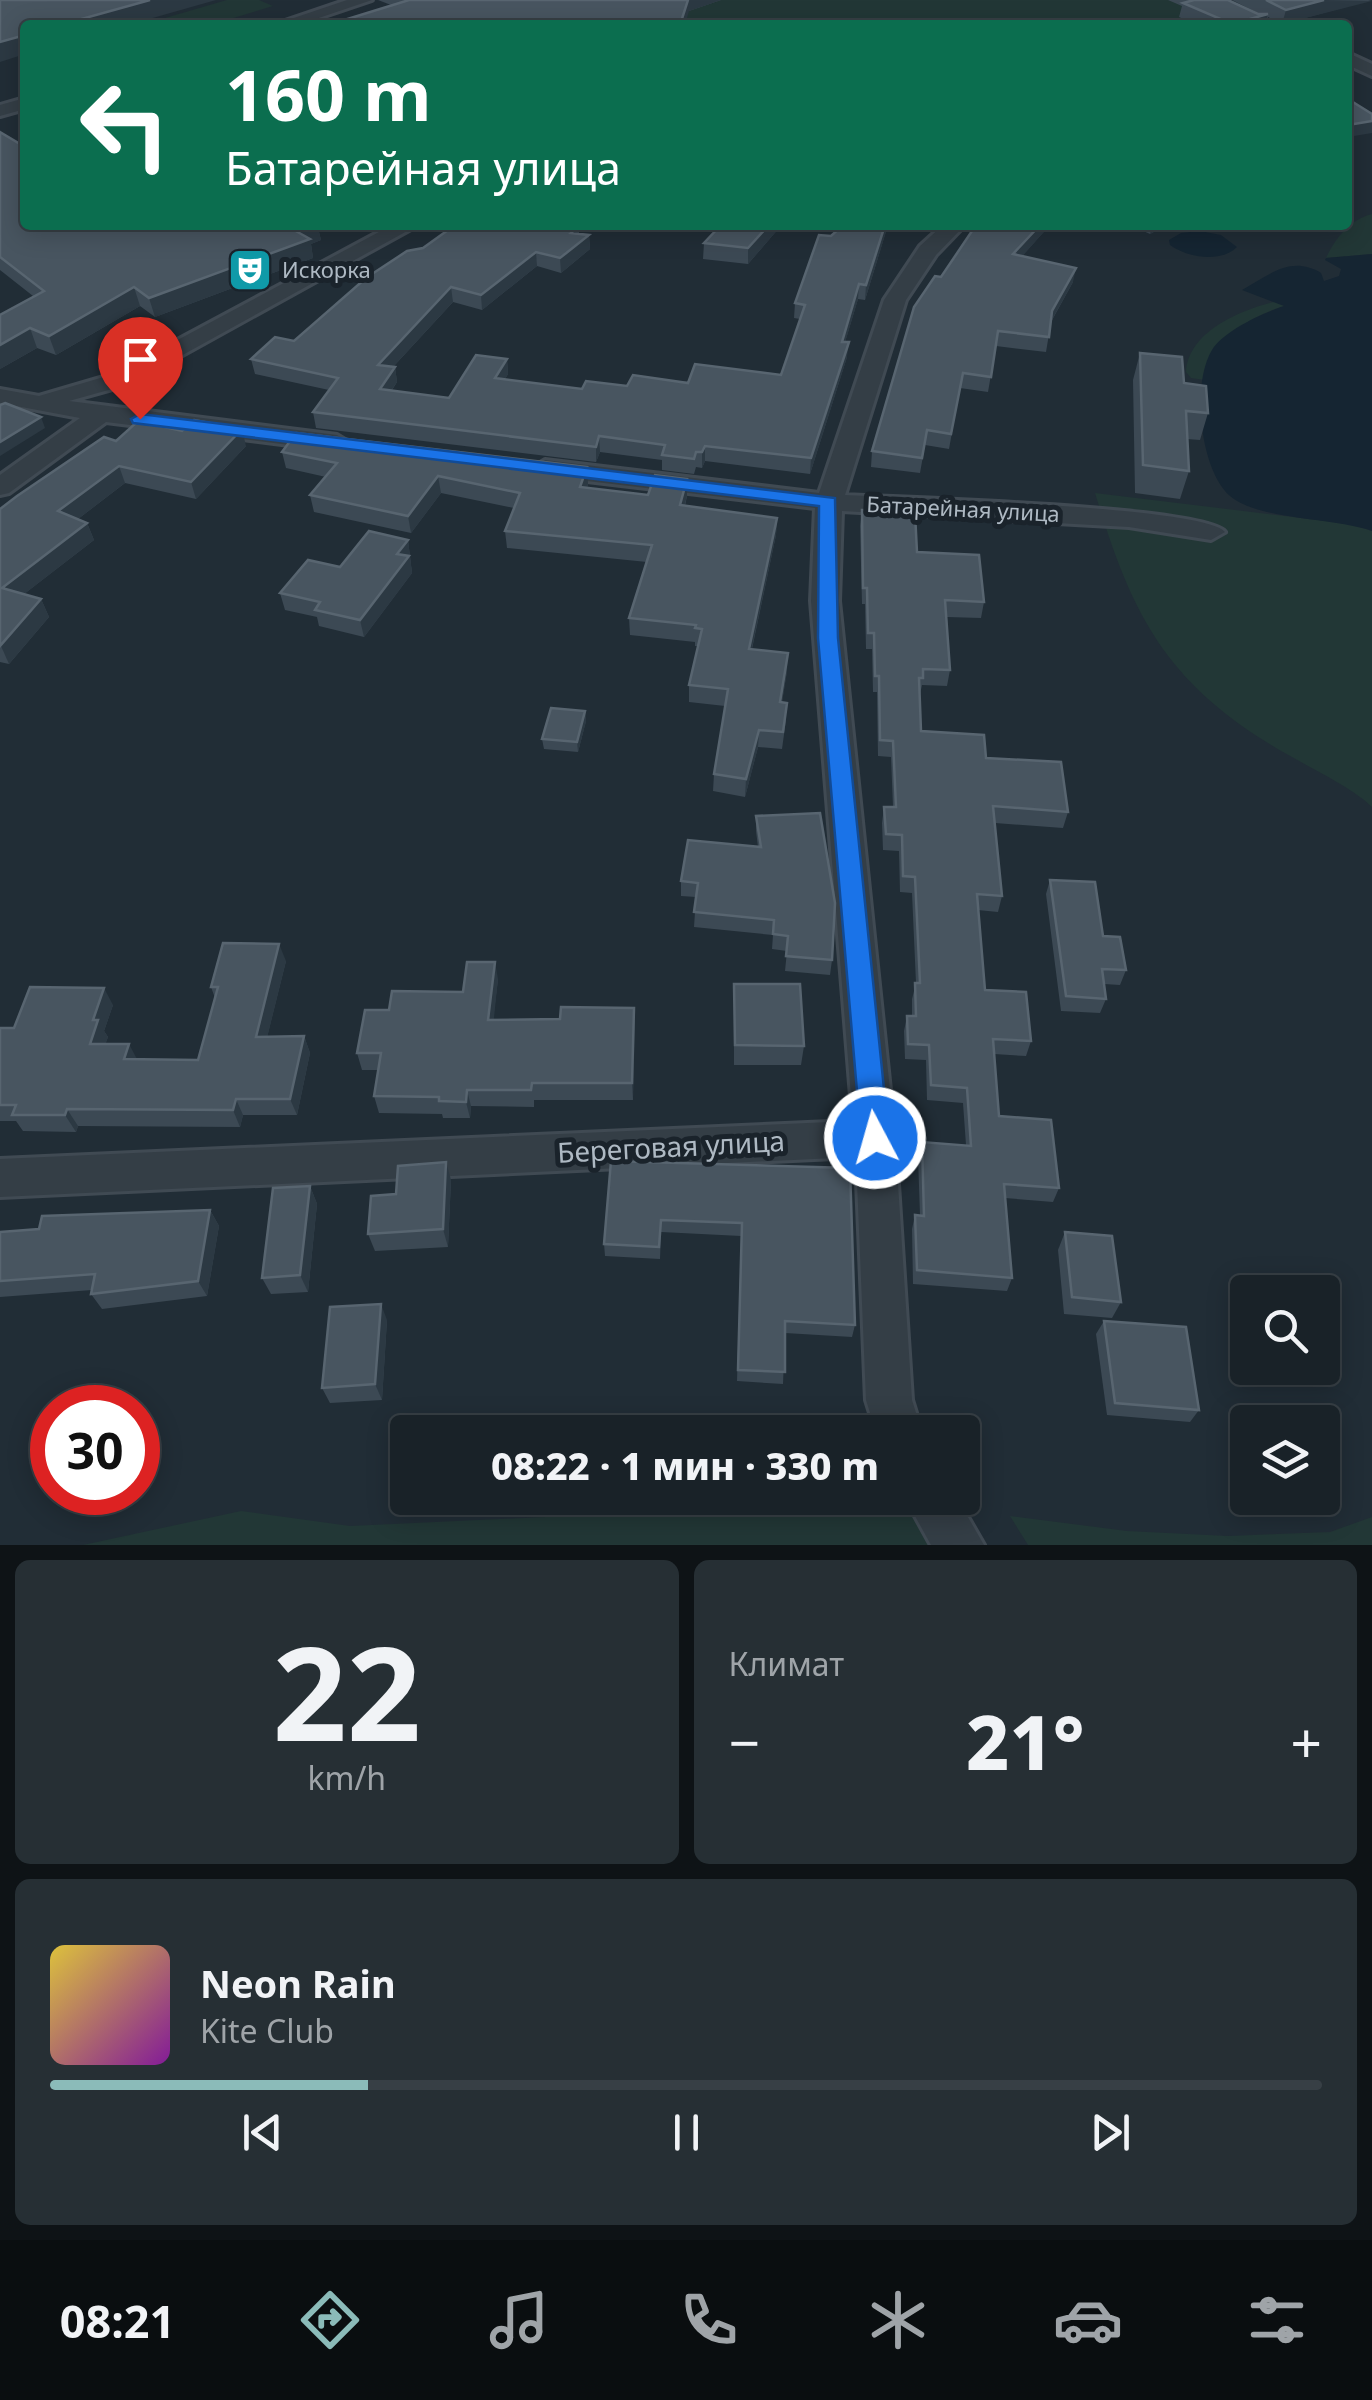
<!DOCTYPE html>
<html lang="ru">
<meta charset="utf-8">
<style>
:root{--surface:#192228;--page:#262f34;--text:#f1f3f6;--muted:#9fa4a8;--line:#373f45;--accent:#8bbbb9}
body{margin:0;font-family:"Noto Sans",sans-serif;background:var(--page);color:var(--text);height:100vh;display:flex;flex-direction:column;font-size:38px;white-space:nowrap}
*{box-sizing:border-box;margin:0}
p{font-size:32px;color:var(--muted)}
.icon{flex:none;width:55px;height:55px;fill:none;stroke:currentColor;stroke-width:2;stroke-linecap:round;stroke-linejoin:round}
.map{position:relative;height:1545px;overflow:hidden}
.details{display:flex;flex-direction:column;gap:15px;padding:15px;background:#0e1316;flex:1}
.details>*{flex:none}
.banner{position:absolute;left:20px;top:20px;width:1332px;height:210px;border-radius:10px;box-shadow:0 5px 25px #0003,0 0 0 2px var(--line);background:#0b6e4f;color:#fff;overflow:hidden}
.tools{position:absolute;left:1230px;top:1275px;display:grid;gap:20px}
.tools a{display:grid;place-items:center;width:110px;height:110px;border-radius:10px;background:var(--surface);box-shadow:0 5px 25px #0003,0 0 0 2px var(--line);font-size:50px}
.speed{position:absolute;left:30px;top:1385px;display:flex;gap:20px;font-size:50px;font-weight:700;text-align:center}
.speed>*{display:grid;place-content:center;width:130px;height:130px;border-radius:50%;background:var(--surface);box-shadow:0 5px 25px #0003,0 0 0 2px var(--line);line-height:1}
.speed .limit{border:15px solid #d22;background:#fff;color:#111}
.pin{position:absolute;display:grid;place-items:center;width:85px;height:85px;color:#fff;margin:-102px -42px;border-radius:50% 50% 50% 0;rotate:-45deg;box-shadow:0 0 10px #0007}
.pin .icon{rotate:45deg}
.me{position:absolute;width:110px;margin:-55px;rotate:354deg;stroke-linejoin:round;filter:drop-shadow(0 0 8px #0008)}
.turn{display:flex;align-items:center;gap:35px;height:210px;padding:0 40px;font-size:45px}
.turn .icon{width:130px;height:130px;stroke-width:2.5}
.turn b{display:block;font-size:70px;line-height:85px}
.big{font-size:75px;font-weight:800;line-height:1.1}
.details .tile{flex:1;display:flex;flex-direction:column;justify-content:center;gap:15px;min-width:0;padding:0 35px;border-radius:15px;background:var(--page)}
.details .dial{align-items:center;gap:0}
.dial b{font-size:130px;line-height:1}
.song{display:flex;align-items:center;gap:30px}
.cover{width:120px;height:120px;border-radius:15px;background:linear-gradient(135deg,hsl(50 70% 55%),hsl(290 70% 35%))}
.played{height:10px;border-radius:5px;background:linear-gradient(90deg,var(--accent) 25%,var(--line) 25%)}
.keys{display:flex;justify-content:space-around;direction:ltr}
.heat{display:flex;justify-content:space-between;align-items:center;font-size:55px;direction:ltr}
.details .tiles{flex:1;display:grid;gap:15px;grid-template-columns:1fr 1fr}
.tile:last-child{grid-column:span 2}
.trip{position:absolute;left:390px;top:1415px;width:590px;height:100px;border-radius:10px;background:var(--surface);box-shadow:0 5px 25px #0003,0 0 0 2px var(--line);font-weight:800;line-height:100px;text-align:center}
.menu{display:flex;height:160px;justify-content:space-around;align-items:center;background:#0a0e10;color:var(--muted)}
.menu .icon{width:70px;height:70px}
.menu .on{color:var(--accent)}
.menu b{font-size:45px;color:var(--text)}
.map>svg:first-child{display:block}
.green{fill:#223736}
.water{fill:#152532}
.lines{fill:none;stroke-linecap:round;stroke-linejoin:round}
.minor-casing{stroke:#404a53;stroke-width:6}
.minor{fill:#343e46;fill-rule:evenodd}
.wall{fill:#3c4954}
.shaded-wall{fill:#2c3943}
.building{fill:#485560;stroke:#586570;stroke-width:2.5}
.route{fill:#1a73e8;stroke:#114b97;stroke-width:2.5}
.labels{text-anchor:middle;stroke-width:10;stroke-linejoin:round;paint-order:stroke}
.far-poi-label{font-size:22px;fill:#aeb9c3;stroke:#1a232b;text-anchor:start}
.far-street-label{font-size:22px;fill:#aeb9c3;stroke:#1a232b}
.street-label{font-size:28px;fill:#aeb9c3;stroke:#1a232b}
</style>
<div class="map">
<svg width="1372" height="1545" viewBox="0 0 1372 1545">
<rect width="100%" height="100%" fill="#212d36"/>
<g class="green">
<polygon points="227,0 259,0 273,6 210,25 141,25"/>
<polygon points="481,0 1201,0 1260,25 543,25"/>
<path d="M1372 214V254L1326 258C1335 238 1351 219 1372 214Z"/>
<path d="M1277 301 1285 306C1249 316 1211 341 1205 380L1191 378 1186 372C1189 330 1242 310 1277 301Z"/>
<path d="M1095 493 1351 524 1372 531V807C1350 785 1297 762 1268 743 1162 677 1130 609 1095 493Z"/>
<polygon points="913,1500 928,1545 83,1545 241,1511 350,1526"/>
<polygon points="1010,1516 1127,1531 1228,1536 1330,1532 1372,1517 1372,1545 1028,1545"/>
</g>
<g class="water">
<path d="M1200 231 1221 235 1237 247C1221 263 1188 258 1170 245L1169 240 1181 233Z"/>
<path d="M1372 254V531C1336 518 1258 520 1230 496 1200 470 1191 384 1212 350 1223 331 1263 313 1284 306L1242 290C1269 275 1291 255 1321 273L1324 281 1339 276 1341 269 1325 260 1326 258Z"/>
</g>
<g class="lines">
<g class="minor-casing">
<g id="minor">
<polygon points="347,0 372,0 298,25 273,25"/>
<polygon points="1348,53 1372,64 1372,76 1348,65"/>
<polygon points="25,98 25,109 0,116 0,105"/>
<polygon points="392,225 418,225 130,384 69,401 337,435 350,443 346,448 337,451 106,422 9,493 0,495 0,475 80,418 0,403 0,389 39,396 114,374"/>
<path d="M943 225H965L936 255 906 300 845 495C896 498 1205 506 1225 532L1211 540 1129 527 842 511 839 601 895 1138 912 1400 922 1432H876L866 1400 856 1157 0 1197V1159L853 1121 811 601 815 508 545 476 532 468 545 460 819 493 884 300 920 246Z"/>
<polygon points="905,1498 957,1498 984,1545 931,1545"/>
</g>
</g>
<use href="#minor" class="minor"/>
</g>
<g class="wall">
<polygon points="378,0 721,0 689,11 391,5"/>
<polygon points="1168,0 1228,0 1260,14 1232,0 1372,0 1282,24 1268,17 1265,25 1197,25 1179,17 1182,6"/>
<polygon points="0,132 25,225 337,225 319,232 321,240 311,244 313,258 155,317 140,306 56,355 37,348 0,369 33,296 0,270"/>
<polygon points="888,225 865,300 858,299 845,342 847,357 810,474 705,461 702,468 696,467 694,474 662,470 662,460 600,452 596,462 316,428 313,412 329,390 255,374 251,359 579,226 579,234 589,235 590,249 561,273 537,266 482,310 453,302 393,367 395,367 397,382 392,390 449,398 507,359 508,374 505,379 582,389 781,375 800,319 794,318 795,303 831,236"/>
<polygon points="971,225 1050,225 1022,256 1073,282 1051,322 1046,352 996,346 988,392 960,388 949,449 925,445 920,473 871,467 872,451 941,277 975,227"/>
<polygon points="1130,225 1167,225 1150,234"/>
<polygon points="779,228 748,264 703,259 704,243"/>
<polygon points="1140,353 1184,383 1208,413 1200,440 1187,439 1189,471 1180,499 1135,493 1133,380"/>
<polygon points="116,441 246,446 196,499 125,483 78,519 87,523 94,540 24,594 41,599 49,617 9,664 0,662 0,509"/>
<polygon points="282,452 588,484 587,488 648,495 687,496 685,506 777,518 776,535 752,649 787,671 782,702 786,720 782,749 758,747 745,797 713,791 714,774 725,706 689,702 689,685 698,646 695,646 695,642 630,635 629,618 647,562 507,548 505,531 514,508 441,493 411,533 314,512 310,495 326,477 286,468"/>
<polygon points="862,510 984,602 981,618 947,617 950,670 947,686 922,685 920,694 921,731 986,758 1068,812 1063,828 995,823 1002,896 998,912 978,910 985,990 1031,1041 1026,1056 994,1054 999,1116 1059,1188 1053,1202 1005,1198 1012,1278 1007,1291 913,1284 912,1229 915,1215 920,1215 918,1157 922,1142 966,1145 963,1103 927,1100 926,1060 905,1059 904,1031 907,1016 912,1016 912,999 916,983 912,893 900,892 899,851 883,850 882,823 884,807 893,807 891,757 878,756 877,692 873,692 872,649 866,649 865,604 862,604 860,526"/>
<polygon points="408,540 412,573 364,637 319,626 317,617 285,610 280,593"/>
<polygon points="585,711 586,721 578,752 544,749 542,739"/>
<polygon points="756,816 832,960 830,975 785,971 787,951 772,949 773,935 694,927 696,897 681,896 681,881 758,847 756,831"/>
<polygon points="1050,880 1103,936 1126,970 1120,985 1104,984 1106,999 1100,1013 1061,1011 1046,894"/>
<polygon points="286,961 267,1037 304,1036 310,1053 297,1115 243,1115 240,1127 78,1126 76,1132 23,1131 16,1121 0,1121 0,1028 14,1028 113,1005 104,1031 108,1037 105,1044 137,1059 198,1060 215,998 211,987"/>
<polygon points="498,979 493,1020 560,1019 634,1008 633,1100 534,1100 534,1107 471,1106 470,1118 443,1118 442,1114 379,1113 374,1096 378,1070 362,1070 357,1053 389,1010 463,992"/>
<polygon points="734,984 804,1046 801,1065 734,1065"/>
<polygon points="611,1161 850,1168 855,1325 852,1337 785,1333 783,1384 737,1381 741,1236 661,1232 660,1259 605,1256 604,1244"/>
<polygon points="451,1180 448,1247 375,1251 368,1234 396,1194"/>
<polygon points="310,1186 317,1204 308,1292 271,1294 262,1278"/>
<polygon points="210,1210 219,1226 207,1296 102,1309 91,1294 92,1290 0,1297 0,1232 39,1229"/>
<polygon points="1065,1232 1121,1302 1112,1318 1064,1314 1058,1250"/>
<polygon points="387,1320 382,1400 330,1403 322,1388"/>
<polygon points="1104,1321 1199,1410 1190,1422 1107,1415 1096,1334"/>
</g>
<g class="shaded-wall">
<polygon points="150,0 216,0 128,25 60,25"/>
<polygon points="688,0 721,0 689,11 685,25 680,25"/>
<polygon points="1324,0 1372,1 1282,24 1286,10"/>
<polygon points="1268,14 1265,25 1231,25 1232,24"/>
<polygon points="25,35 25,54 0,62 0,42"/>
<polygon points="1372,121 1372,133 1348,137 1348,125"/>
<polygon points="307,225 337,225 319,232 321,240 311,244 313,258 155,317 149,298"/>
<polygon points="769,225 779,225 779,228 748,264 748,248"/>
<polygon points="885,225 888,225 865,300 866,285"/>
<polygon points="1040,225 1050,225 1011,269 1013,254"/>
<polygon points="1152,225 1167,225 1150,234"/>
<polygon points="589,235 590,249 561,273 560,258"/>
<polygon points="536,252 537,266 482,310 481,295"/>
<polygon points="1076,268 1073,282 1049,325 1052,311"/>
<polygon points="859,284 858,299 841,356 842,342"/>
<polygon points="134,287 140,306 56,355 49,336"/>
<polygon points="451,287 453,302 381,380 378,365"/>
<polygon points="30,328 37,348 0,369 0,345"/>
<polygon points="849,342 847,357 810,474 811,458"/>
<polygon points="507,359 508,374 497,393 495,378"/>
<polygon points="395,367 397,382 382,404 380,389"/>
<polygon points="41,417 45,428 0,456 0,442"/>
<polygon points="242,429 246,446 196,499 191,482"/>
<polygon points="599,436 600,452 596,462 596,447"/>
<polygon points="705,446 705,461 702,468 702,452"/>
<polygon points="119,466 125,483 65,529 58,511"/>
<polygon points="587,467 588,484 581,504 580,487"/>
<polygon points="438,476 441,493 411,533 408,516"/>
<polygon points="687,479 687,496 680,522 680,505"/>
<polygon points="777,518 776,535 748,666 749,649"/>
<polygon points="87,523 94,540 10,605 2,588"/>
<polygon points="408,540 412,573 364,637 360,620 397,554"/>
<polygon points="41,599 49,617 9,664 1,646"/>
<polygon points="788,653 787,671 779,719 780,702"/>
<polygon points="585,711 586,721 578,752 577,742"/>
<polygon points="759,730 758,747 745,797 746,779"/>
<polygon points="279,944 286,961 263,1054 256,1037"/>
<polygon points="495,962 498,979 492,1037 488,1020"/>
<polygon points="104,988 113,1005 104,1031 108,1037 100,1061 90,1044 93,1020"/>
<polygon points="634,1008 635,1025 633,1100 632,1083"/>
<polygon points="304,1036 310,1053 297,1115 290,1099"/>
<polygon points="129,1044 138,1061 124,1059"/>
<polygon points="467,1090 471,1106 470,1118 466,1102"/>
<polygon points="236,1099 243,1115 240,1127 233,1110"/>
<polygon points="67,1109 78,1126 76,1132 65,1115"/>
<polygon points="446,1162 451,1180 448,1247 443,1229"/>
<polygon points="310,1186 317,1204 308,1292 300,1275"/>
<polygon points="210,1210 219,1226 207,1296 198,1281"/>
<polygon points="381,1304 387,1320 382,1400 375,1384"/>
</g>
<g class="building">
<polygon points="0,0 150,0 60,25 25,25 25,35 0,42"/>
<polygon points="409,0 688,0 680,25 328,25"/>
<polygon points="1194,0 1228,0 1258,14 1268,14 1232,24 1183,3"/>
<polygon points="1266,0 1324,0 1286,10"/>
<polygon points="1348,99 1372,114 1372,121 1348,125"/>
<polygon points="0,132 25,147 25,225 307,225 294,230 310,239 149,298 134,287 49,336 30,328 0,345 0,315 44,291 0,257"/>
<polygon points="455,225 574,225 579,226 571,233 589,235 560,258 536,252 481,295 451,287 378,365 395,367 380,389 449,398 476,355 507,359 495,378 582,389 586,381 627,386 633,375 688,383 695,364 781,375 805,305 795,303 819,235 831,236 843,225 885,225 866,285 859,284 842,342 849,342 811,458 705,446 702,452 696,452 694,459 662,455 665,445 599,436 596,447 313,412 338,378 251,359 275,337 294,341 366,278 407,251 423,248"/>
<polygon points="721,225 769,225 748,248 704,243"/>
<polygon points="976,225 1040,225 1013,254 1076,268 1052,311 1049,337 998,331 991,377 963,373 951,434 927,430 922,458 872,451 914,307 935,276 941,277"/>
<polygon points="1140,353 1182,357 1184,383 1206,386 1208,413 1186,411 1189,471 1143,465"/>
<polygon points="5,403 41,417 0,442 0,405"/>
<polygon points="194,420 242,429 191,482 119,466 58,511 87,523 2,588 41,599 0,646 0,509 17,496 104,437 116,441 138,421 182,431"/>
<polygon points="296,433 587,467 580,487 648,495 655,475 687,479 680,505 777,518 749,649 788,653 780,702 787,703 783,732 759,730 746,779 714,774 728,689 689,685 702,629 695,628 696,625 629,618 652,545 505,531 520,493 438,476 408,516 310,495 337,463 282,452"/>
<polygon points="862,510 915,513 917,552 979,555 984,602 945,600 950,670 923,669 923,678 919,678 921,731 984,735 986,758 1061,762 1068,812 993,806 1002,896 977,894 985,990 1026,992 1031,1041 993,1039 999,1116 1051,1120 1059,1188 1004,1184 1012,1278 917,1270 915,1215 924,1216 922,1142 971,1146 967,1088 931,1085 929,1045 908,1044 907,1016 916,1016 915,983 920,983 915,877 903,876 902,835 886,834 884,807 896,807 893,741 880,740 879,676 875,676 874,633 868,633 867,588 863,588"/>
<polygon points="369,531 408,540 397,554 409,556 360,620 315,610 320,602 280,593 308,560 340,567"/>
<polygon points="551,708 585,711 577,742 542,739"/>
<polygon points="820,813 835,903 832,960 786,956 788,936 773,934 774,920 694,912 698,883 681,881 688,840 761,847 756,816"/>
<polygon points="1050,880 1095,882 1103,936 1120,937 1126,970 1102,969 1106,999 1066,996"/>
<polygon points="223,943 279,944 256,1037 304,1036 290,1099 236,1099 233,1110 67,1109 65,1115 12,1115 16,1105 0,1105 0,1028 14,1028 30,987 104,988 93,1020 98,1020 90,1044 129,1044 124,1059 198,1060 218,987 211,987"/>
<polygon points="467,962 495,962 488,1020 560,1019 561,1007 634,1008 632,1083 532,1083 531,1090 467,1090 466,1102 439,1101 439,1097 374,1096 381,1053 357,1053 365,1010 389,1010 392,991 463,992"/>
<polygon points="734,984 800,984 804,1046 735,1045"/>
<polygon points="611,1161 850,1168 855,1325 785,1321 785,1372 738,1370 742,1223 661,1220 659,1247 604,1244"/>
<polygon points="446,1162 443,1229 368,1234 371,1196 396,1194 398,1166"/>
<polygon points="310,1186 300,1275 262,1278 273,1188"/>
<polygon points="210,1210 198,1281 91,1294 95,1274 0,1281 0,1232 39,1229 42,1216"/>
<polygon points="1065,1232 1112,1236 1121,1302 1072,1297"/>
<polygon points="381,1304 375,1384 322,1388 330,1307"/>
<polygon points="1104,1321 1186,1327 1199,1410 1115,1403"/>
</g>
<polygon class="route" points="140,414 835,498 838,638 889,1138 885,1147 875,1151 865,1147 861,1138 818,638 819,506 133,423 131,419"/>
<defs>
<g id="theatre-square" transform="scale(2.25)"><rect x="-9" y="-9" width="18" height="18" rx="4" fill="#0f9aa8" stroke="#1a232b"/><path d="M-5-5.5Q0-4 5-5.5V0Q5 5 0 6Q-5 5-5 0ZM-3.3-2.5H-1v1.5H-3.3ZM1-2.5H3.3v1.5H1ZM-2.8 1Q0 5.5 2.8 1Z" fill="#fff"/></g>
</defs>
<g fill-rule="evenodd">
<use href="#theatre-square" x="250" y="270"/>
</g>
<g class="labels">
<g class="far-poi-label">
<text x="282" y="278">Искорка</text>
</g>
<g class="far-street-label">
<text transform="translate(963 509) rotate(3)" y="8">Батарейная улица</text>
</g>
<g class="street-label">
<text transform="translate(671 1147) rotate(-3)" y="10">Береговая улица</text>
</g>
</g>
</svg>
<div class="tools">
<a><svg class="icon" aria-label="search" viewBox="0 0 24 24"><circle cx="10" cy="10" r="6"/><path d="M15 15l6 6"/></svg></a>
<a><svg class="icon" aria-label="layers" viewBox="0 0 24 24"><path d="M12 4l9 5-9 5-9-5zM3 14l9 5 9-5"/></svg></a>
</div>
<div class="speed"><div class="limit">30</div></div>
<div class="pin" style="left:140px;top:419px;background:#d93025"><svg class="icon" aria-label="arrive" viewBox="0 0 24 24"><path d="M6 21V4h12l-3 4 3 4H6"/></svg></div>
<svg class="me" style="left:875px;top:1138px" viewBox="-20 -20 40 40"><circle r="17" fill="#1a73e8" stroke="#fff" stroke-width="3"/><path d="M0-11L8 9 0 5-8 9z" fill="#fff"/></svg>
<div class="trip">08:22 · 1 мин · 330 m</div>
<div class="banner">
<div class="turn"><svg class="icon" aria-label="left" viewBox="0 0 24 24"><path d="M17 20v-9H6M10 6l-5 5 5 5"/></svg><div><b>160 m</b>Батарейная улица</div></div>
</div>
</div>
<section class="details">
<div class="tiles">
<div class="tile dial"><b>22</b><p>km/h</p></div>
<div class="tile"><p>Климат</p>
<div class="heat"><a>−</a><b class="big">21°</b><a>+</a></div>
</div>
<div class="tile">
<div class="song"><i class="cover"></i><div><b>Neon Rain</b><p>Kite Club</p></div></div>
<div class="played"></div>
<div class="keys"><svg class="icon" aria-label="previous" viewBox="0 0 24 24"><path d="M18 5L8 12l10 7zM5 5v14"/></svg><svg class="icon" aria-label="pause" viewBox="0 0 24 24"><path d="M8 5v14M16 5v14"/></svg><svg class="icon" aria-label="next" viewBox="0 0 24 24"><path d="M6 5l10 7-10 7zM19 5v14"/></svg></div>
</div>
</div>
</section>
<nav class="menu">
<b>08:21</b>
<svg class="icon on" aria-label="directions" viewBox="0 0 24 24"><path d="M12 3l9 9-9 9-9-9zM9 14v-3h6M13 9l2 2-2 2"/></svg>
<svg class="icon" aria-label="music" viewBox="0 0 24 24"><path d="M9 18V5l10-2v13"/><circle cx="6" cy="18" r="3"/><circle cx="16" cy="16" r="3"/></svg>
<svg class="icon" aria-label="phone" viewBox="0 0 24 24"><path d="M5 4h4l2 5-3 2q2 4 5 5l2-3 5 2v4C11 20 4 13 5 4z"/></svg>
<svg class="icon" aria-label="climate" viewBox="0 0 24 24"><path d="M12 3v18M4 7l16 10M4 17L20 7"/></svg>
<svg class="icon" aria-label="car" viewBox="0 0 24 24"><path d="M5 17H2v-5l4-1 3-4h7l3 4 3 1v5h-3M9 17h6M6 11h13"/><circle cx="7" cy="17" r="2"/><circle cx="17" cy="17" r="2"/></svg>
<svg class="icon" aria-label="filters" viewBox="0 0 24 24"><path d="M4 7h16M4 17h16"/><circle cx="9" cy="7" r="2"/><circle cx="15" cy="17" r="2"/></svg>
</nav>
